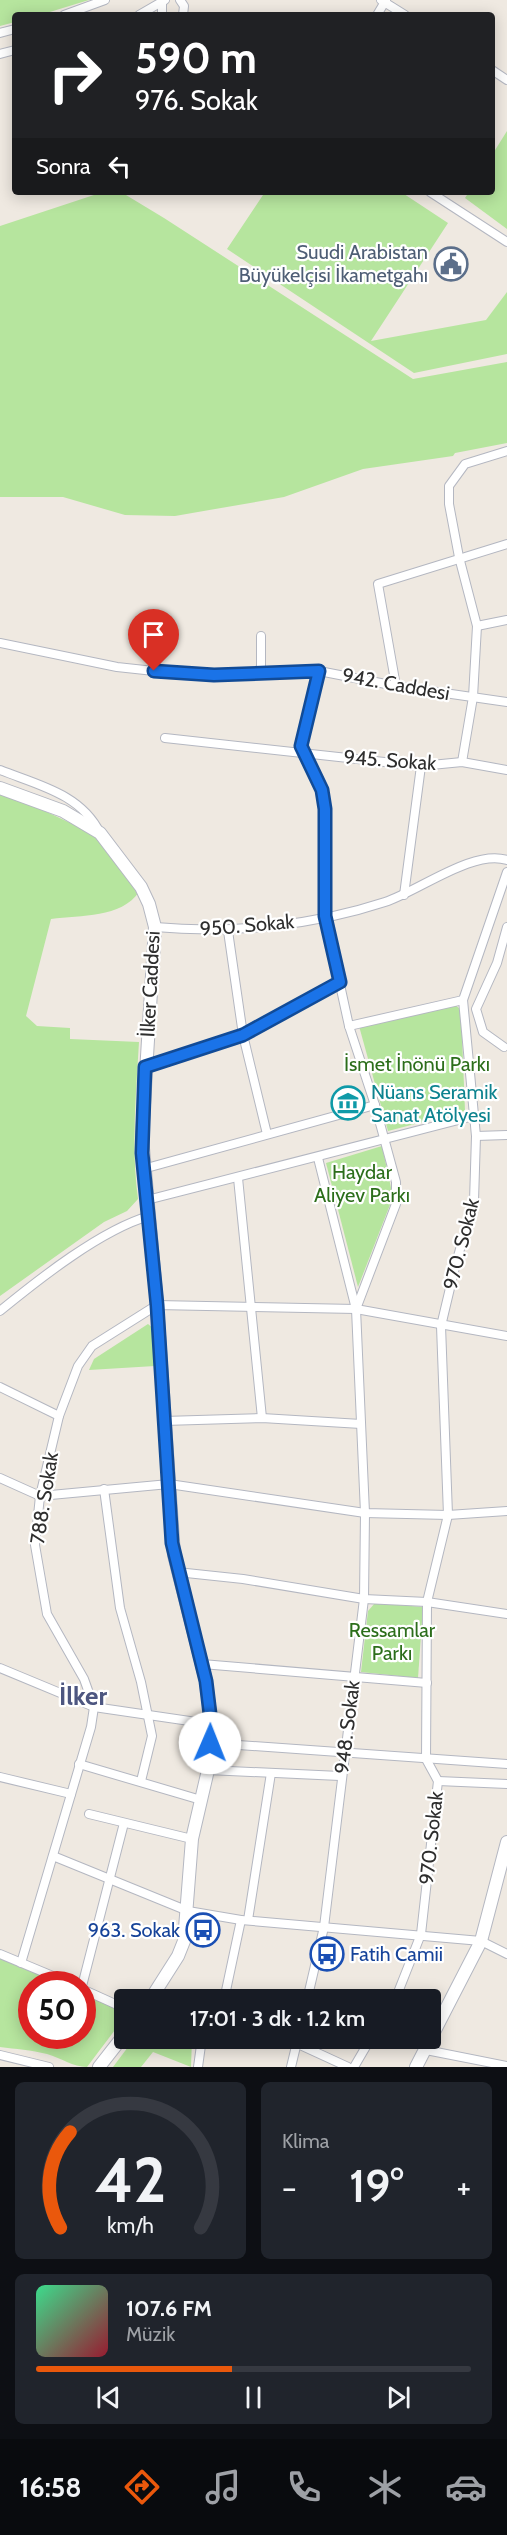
<!DOCTYPE html>
<html lang="tr">
<meta charset="utf-8">
<style>
:root{--surface:#171b24;--page:#20242c;--text:#f1f3f6;--muted:#9ea1a6;--line:#363941;--accent:#ea580c}
body{margin:0;font-family:Cabin,sans-serif;background:var(--page);color:var(--text);height:100vh;display:flex;flex-direction:column;font-size:22px;white-space:nowrap}
*{box-sizing:border-box;margin:0}
p{font-size:20px;color:var(--muted)}
.icon{flex:none;width:33px;height:33px;fill:none;stroke:currentColor;stroke-width:2;stroke-linecap:round;stroke-linejoin:round}
.map{position:relative;height:2067px;overflow:hidden}
.drawer{display:flex;flex-direction:column;gap:15px;padding:15px;background:#0d0f14;flex:1}
.drawer>*{flex:none}
.banner{position:absolute;left:12px;top:12px;width:483px;height:183px;border-radius:6px;box-shadow:0 3px 15px #0003;background:#202124;color:#fff;overflow:hidden}
.speed{position:absolute;left:18px;top:1971px;display:flex;gap:12px;font-size:30px;font-weight:700;text-align:center}
.speed>*{display:grid;place-content:center;width:78px;height:78px;border-radius:50%;background:var(--surface);box-shadow:0 3px 15px #0003;line-height:1}
.speed .limit{border:9px solid #d22;background:#fff;color:#111}
.pin{position:absolute;display:grid;place-items:center;width:51px;height:51px;color:#fff;margin:-62px -26px;border-radius:50% 50% 50% 0;rotate:-45deg;box-shadow:0 0 6px #0007}
.pin .icon{rotate:45deg}
.me{position:absolute;width:66px;margin:-33px;rotate:1deg;stroke-linejoin:round;filter:drop-shadow(0 0 4px #0008)}
.turn{display:flex;align-items:center;gap:21px;height:126px;padding:0 24px;font-size:27px}
.turn .icon{width:78px;height:78px;stroke-width:2.5}
.turn b{display:block;font-size:42px;line-height:51px}
.then{display:flex;align-items:center;height:57px;padding:0 24px;background:#0003;gap:12px;font-size:22px}
.big{font-size:45px;font-weight:600;line-height:1.1}
.drawer .card{flex:1;display:flex;flex-direction:column;justify-content:center;gap:9px;min-width:0;padding:0 21px;border-radius:9px;background:var(--page)}
.drawer .dial{align-items:center;gap:0}
.dial svg{height:156px;overflow:visible;fill:none;stroke:var(--line);stroke-width:7;stroke-linecap:round;text-anchor:middle}
.dial text{fill:var(--text);stroke:none}
.song{display:flex;align-items:center;gap:18px}
.cover{width:72px;height:72px;border-radius:9px;background:linear-gradient(135deg,hsl(150 70% 55%),hsl(350 70% 35%))}
.played{height:6px;border-radius:3px;background:linear-gradient(90deg,var(--accent) 45%,var(--line) 45%)}
.keys{display:flex;justify-content:space-around;direction:ltr}
.heat{display:flex;justify-content:space-between;align-items:center;font-size:33px;direction:ltr}
.drawer .tiles{flex:1;display:grid;gap:15px;grid-template-columns:1fr 1fr}
.card:last-child{grid-column:span 2}
.trip{position:absolute;left:114px;top:1989px;width:327px;height:60px;border-radius:6px;background:var(--surface);box-shadow:0 3px 15px #0003;font-weight:600;line-height:60px;text-align:center}
.dock{display:flex;height:96px;justify-content:space-around;align-items:center;background:#090b0e;color:var(--muted)}
.dock .icon{width:42px;height:42px}
.dock .selected{color:var(--accent)}
.dock b{font-size:27px;color:var(--text)}
.map>svg:first-child{display:block}
.green{fill:#b6e59e}
.lines{fill:none;stroke-linecap:round;stroke-linejoin:round}
.street-casing{stroke:#b4b7c1;stroke-width:10}
.secondary-casing{stroke:#b4b7c1;stroke-width:14}
.street{stroke:#fff;stroke-width:8}
.secondary{stroke:#fff;stroke-width:12}
.route-casing{stroke:#114b97;stroke-width:15}
.route{stroke:#1a73e8;stroke-width:10}
.labels{text-anchor:middle;stroke-width:4.5;stroke-linejoin:round;paint-order:stroke}
.service-label{font-size:20px;fill:#4e5e75;stroke:#fff;text-anchor:end}
.street-label{font-size:20px;fill:#2e2e2e;stroke:#fff}
.park-label{font-size:20px;fill:#2c6e1b;stroke:#fff}
.culture-label{font-size:20px;fill:#0d838f;stroke:#fff;text-anchor:start}
.transit-label{font-size:20px;fill:#164399;stroke:#fff;text-anchor:end}
.district-label{font-size:26px;font-weight:bold;fill:#4d5680;stroke:#fff}
</style>
<div class="map">
<svg width="507" height="2067" viewBox="0 0 507 2067">
<rect width="100%" height="100%" fill="#efe9e1"/>
<g class="green">
<polygon points="0,0 89,0 40,15 15,15 15,22 0,26"/>
<polygon points="507,131 507,229 465,198 469,192 492,192 492,155"/>
<polygon points="103,192 121,192 164,218 413,379 507,362 507,443 455,453 453,456 363,469 284,497 175,516 125,515 63,497 0,497 0,226"/>
<polygon points="265,192 401,192 448,223 371,341 486,320 507,292 507,354 414,373 227,249"/>
<path d="M0 790 96 835 139 892C121 918 81 915 51 919L26 1016 37 1026 70 1028V1039L139 1042C136 1094 131 1148 138 1199L127 1211 104 1222 0 1296Z"/>
<polygon points="452,1002 461,1010 465,1111 388,1131 359,1026"/>
<polygon points="382,1146 393,1197 358,1287 326,1163"/>
<polygon points="148,1324 154,1329 155,1366 89,1370 94,1359"/>
<polygon points="375,1603 423,1607 418,1678 361,1672 368,1611"/>
<path d="M0 1956 68 1984H32V2036H82L83 1991 124 2009V2018L87 2067C73 2067 61 2058 47 2054 31 2050 16 2049 0 2047Z"/>
<polygon points="134,2039 192,2039 191,2067 153,2052 141,2067 113,2067"/>
</g>
<g class="lines">
<g class="street-casing">
<g id="street">
<polyline points="180,0 184,6 183,15"/>
<polyline points="381,0 405,15"/>
<polyline points="64,15 105,0"/>
<polyline points="139,15 165,0"/>
<polyline points="162,15 162,0"/>
<polyline points="377,15 386,0"/>
<polyline points="0,33 15,29"/>
<polyline points="0,54 15,50"/>
<polyline points="492,70 507,80"/>
<polyline points="430,192 507,242"/>
<polyline points="477,626 507,620"/>
<polyline points="261,636 261,673"/>
<polyline points="0,643 117,667 154,671 214,675 319,671 396,686 507,702"/>
<polyline points="319,671 301,746 302,753 318,778 325,809 325,916 349,1026 375,1105 396,1182 396,1204 356,1309"/>
<polyline points="396,686 378,584 507,544"/>
<polyline points="165,738 421,766 462,762 507,770"/>
<polyline points="462,762 473,697 477,626 459,557 449,504 449,486 465,464 507,451"/>
<path d="M0 770C38 785 81 794 100 833"/>
<polyline points="404,895 421,766"/>
<path d="M155 927C231 934 312 926 385 902 419 891 473 849 507 860"/>
<polyline points="228,931 243,1035 267,1134"/>
<polyline points="349,1026 463,1000"/>
<polyline points="504,1047 483,1032 476,1009 497,963 507,927"/>
<polyline points="145,1067 243,1035 340,982"/>
<polyline points="476,1136 507,1135"/>
<polyline points="143,1169 375,1105"/>
<polyline points="238,1178 262,1418"/>
<polyline points="147,1200 474,1116"/>
<path d="M0 1311C39 1279 101 1230 149 1216"/>
<polyline points="0,1387 59,1416"/>
<polyline points="164,1421 262,1418 361,1424"/>
<polyline points="0,1478 40,1496 169,1484 365,1513 448,1515 507,1511"/>
<polyline points="104,1489 120,1608 141,1682 152,1736 141,1781"/>
<polyline points="177,1572 243,1579 364,1599 427,1602 507,1614"/>
<polyline points="202,1664 427,1683"/>
<polyline points="0,1668 94,1707 210,1724"/>
<polyline points="210,1743 507,1764"/>
<polyline points="79,1764 201,1800"/>
<polyline points="208,1770 340,1776"/>
<polyline points="0,1777 71,1794"/>
<polyline points="438,1781 507,1784"/>
<polyline points="89,1814 192,1839"/>
<polyline points="53,1856 188,1911 241,1920 481,1941 507,1954"/>
<polyline points="248,1920 271,1773"/>
<polyline points="0,1954 72,1984"/>
<polyline points="21,1963 91,1727 94,1707 84,1679 47,1614 35,1545 40,1496 59,1416 78,1366 92,1346 157,1305 356,1309 507,1336"/>
<polyline points="82,1986 124,1823"/>
<polyline points="82,1989 124,2008"/>
<polyline points="224,2000 241,1920"/>
<polyline points="307,2000 324,1927 364,1599 365,1513 356,1309 318,1158"/>
<polyline points="395,2000 421,1934 438,1781 426,1759 427,1602 448,1515 441,1326 456,1263 474,1201 476,1136 463,1000 507,872"/>
<polyline points="285,2038 348,2067"/>
<polyline points="426,2050 507,2066"/>
<polyline points="0,2055 49,2067"/>
<polyline points="198,2067 202,2038"/>
<polyline points="291,2067 298,2038"/>
<polyline points="354,2067 371,2038"/>
</g>
</g>
<g class="secondary-casing">
<g id="secondary">
<polyline points="0,788 63,811 100,833 141,887 149,904 155,927 142,1137 157,1305 174,1555 206,1681 210,1714 208,1770 192,1839 184,1941 178,1956 150,2000"/>
<polyline points="99,2067 124,2035"/>
<polyline points="416,2067 481,1941 507,1842"/>
</g>
</g>
<use href="#street" class="street"/>
<use href="#secondary" class="secondary"/>
</g>
<g class="lines">
<g class="route-casing">
<polyline id="route" points="154,671 214,675 319,671 301,746 322,790 325,809 325,916 340,982 243,1035 145,1067 142,1153 157,1305 172,1543 206,1681 210,1714 210,1743"/>
</g>
<use href="#route" class="route"/>
</g>
<defs>
<g id="civic-ring" transform="scale(1.725)"><circle r="9.5" fill="#fff" stroke="#5c6f8a" stroke-width="1.5"/><path d="M-.6-6.5H3V-4.5H.6V-3L4-1V1h2V6H-6V1h2V-1L-.6-3ZM-1.2 2.5V6h2.4V2.5Z" fill="#5c6f8a"/></g>
<g id="museum-ring" transform="scale(1.725)"><circle r="9.5" fill="#fff" stroke="#0f9aa8" stroke-width="1.5"/><path d="M0-6L6-3V-2H-6V-3ZM-5-1h2V3h-2ZM-1-1h2V3h-2ZM3-1h2V3H3ZM-6 4H6V6H-6Z" fill="#0f9aa8"/></g>
<g id="bus-ring" transform="scale(1.725)"><circle r="9.5" fill="#fff" stroke="#1a4fb4" stroke-width="1.5"/><path d="M-5-6H5V4H4V6H2V4H-2V6H-4V4H-5ZM-3.5-4V0h7V-4ZM-3.5 1.2v1.5H-2V1.2ZM2 1.2v1.5H3.5V1.2Z" fill="#1a4fb4"/></g>
</defs>
<g fill-rule="evenodd">
<use href="#civic-ring" x="451" y="264"/>
<use href="#museum-ring" x="348" y="1103"/>
<use href="#bus-ring" x="203" y="1930"/>
<use href="#bus-ring" x="327" y="1954"/>
</g>
<g class="labels">
<g class="service-label">
<text x="428" y="259">Suudi Arabistan<tspan x="428" dy="23">Büyükelçisi İkametgahı</tspan></text>
</g>
<g class="street-label">
<text transform="translate(396 684) rotate(10)" y="7">942. Caddesi</text>
<text transform="translate(390 760) rotate(4)" y="7">945. Sokak</text>
<text transform="translate(247 925) rotate(-5)" y="7">950. Sokak</text>
<text transform="translate(150 984) rotate(-87)" y="7">İlker Caddesi</text>
<text transform="translate(461 1244) rotate(-76)" y="7">970. Sokak</text>
<text transform="translate(44 1498) rotate(-81)" y="7">788. Sokak</text>
<text transform="translate(347 1727) rotate(-83)" y="7">948. Sokak</text>
<text transform="translate(431 1838) rotate(-84)" y="7">970. Sokak</text>
</g>
<g class="park-label">
<text x="417" y="1071">İsmet İnönü Parkı</text>
<text x="362" y="1179">Haydar<tspan x="362" dy="23">Aliyev Parkı</tspan></text>
<text x="392" y="1637">Ressamlar<tspan x="392" dy="23">Parkı</tspan></text>
</g>
<g class="culture-label">
<text x="371" y="1099">Nüans Seramik<tspan x="371" dy="23">Sanat Atölyesi</tspan></text>
</g>
<g class="transit-label">
<text x="180" y="1937">963. Sokak</text>
<text x="350" y="1961" text-anchor="start">Fatih Camii</text>
</g>
<g class="district-label">
<text x="83" y="1705">İlker</text>
</g>
</g>
</svg>
<div class="speed"><div class="limit">50</div></div>
<div class="pin" style="left:154px;top:671px;background:#d93025"><svg class="icon" aria-label="arrive" viewBox="0 0 24 24"><path d="M6 21V4h12l-3 4 3 4H6"/></svg></div>
<svg class="me" style="left:210px;top:1743px" viewBox="-20 -20 40 40"><circle r="19" fill="#fff"/><path d="M0-13L10 11 0 6-10 11z" fill="#1a73e8"/></svg>
<div class="trip">17:01 · 3 dk · 1.2 km</div>
<div class="banner">
<div class="turn"><svg class="icon" aria-label="right" viewBox="0 0 24 24"><path d="M7 20v-9h11M14 6l5 5-5 5"/></svg><div><b>590 m</b>976. Sokak</div></div>
<div class="then">Sonra<svg class="icon" aria-label="left" viewBox="0 0 24 24"><path d="M17 20v-9H6M10 6l-5 5 5 5"/></svg></div>
</div>
</div>
<section class="drawer">
<div class="tiles">
<div class="card dial"><svg viewBox="0 0 100 80">
<path d="M14 69A42 42 0 1 1 86 69"/>
<path d="M14 69A42 42 0 0 1 19 20" stroke="#ea580c"/>
<text x="50" y="56" font-size="32" font-weight="700">42</text>
<text x="50" y="72" font-size="11">km/h</text>
</svg></div>
<div class="card"><p>Klima</p>
<div class="heat"><a>−</a><b class="big">19°</b><a>+</a></div>
</div>
<div class="card">
<div class="song"><i class="cover"></i><div><b>107.6 FM</b><p>Müzik</p></div></div>
<div class="played"></div>
<div class="keys"><svg class="icon" aria-label="previous" viewBox="0 0 24 24"><path d="M18 5L8 12l10 7zM5 5v14"/></svg><svg class="icon" aria-label="pause" viewBox="0 0 24 24"><path d="M8 5v14M16 5v14"/></svg><svg class="icon" aria-label="next" viewBox="0 0 24 24"><path d="M6 5l10 7-10 7zM19 5v14"/></svg></div>
</div>
</div>
</section>
<nav class="dock">
<b>16:58</b>
<svg class="icon selected" aria-label="directions" viewBox="0 0 24 24"><path d="M12 3l9 9-9 9-9-9zM9 14v-3h6M13 9l2 2-2 2"/></svg>
<svg class="icon" aria-label="music" viewBox="0 0 24 24"><path d="M9 18V5l10-2v13"/><circle cx="6" cy="18" r="3"/><circle cx="16" cy="16" r="3"/></svg>
<svg class="icon" aria-label="phone" viewBox="0 0 24 24"><path d="M5 4h4l2 5-3 2q2 4 5 5l2-3 5 2v4C11 20 4 13 5 4z"/></svg>
<svg class="icon" aria-label="climate" viewBox="0 0 24 24"><path d="M12 3v18M4 7l16 10M4 17L20 7"/></svg>
<svg class="icon" aria-label="car" viewBox="0 0 24 24"><path d="M5 17H2v-5l4-1 3-4h7l3 4 3 1v5h-3M9 17h6M6 11h13"/><circle cx="7" cy="17" r="2"/><circle cx="17" cy="17" r="2"/></svg>
</nav>
